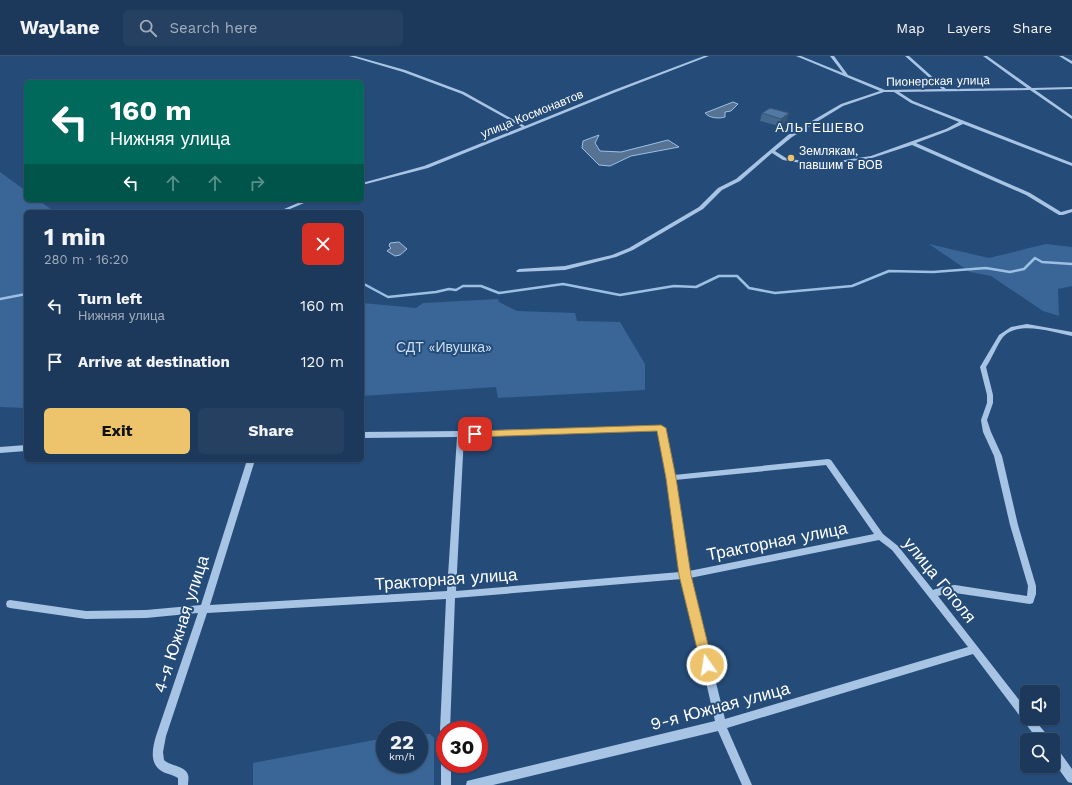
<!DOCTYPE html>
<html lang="en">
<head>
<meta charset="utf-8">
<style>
  body { margin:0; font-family:"Work Sans",sans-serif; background:#254061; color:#f1f3f6; height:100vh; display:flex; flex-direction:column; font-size:15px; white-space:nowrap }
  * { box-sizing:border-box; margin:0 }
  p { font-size:13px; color:#a0acbb }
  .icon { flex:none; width:22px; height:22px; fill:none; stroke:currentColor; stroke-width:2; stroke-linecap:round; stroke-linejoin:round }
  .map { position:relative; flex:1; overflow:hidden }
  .sheet { position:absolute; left:24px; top:154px; width:340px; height:252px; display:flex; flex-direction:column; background:#1c395b; border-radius:6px; box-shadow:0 1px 3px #0004,0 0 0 1px #3a5371 }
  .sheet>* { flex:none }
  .guide { position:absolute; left:24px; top:24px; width:340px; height:122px; border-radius:6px; box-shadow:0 1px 3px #0004,0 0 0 1px #3a5371; background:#00695c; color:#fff; overflow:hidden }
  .tools { position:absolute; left:1020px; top:629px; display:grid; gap:8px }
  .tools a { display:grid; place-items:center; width:40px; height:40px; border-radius:6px; background:#1c395b; box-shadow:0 1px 3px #0004,0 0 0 1px #3a5371; font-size:20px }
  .speed { position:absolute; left:376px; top:665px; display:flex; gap:8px; font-size:20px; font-weight:700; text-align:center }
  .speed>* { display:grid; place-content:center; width:52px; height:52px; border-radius:50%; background:#1c395b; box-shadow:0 1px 3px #0004,0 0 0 1px #3a5371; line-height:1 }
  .speed small { font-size:10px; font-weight:400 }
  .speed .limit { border:6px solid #d22; background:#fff; color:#111 }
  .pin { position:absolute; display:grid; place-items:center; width:34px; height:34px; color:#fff; margin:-17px; border-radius:8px; box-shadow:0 2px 6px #0006 }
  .me { position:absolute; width:44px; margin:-22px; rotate:347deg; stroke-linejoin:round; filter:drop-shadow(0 0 3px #0008) }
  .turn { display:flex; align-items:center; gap:14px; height:84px; padding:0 20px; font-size:18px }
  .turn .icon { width:52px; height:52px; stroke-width:2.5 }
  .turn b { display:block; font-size:28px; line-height:34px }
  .lanes { display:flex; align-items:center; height:38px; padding:0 20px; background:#0003; justify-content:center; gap:20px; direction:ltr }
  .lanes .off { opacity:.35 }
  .round { display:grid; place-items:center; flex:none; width:42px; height:42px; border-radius:6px; background:#254061 }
  .overview { display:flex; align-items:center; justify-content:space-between; height:68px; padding:0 20px }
  h1 { font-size:24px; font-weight:700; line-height:30px }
  .action { display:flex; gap:8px; margin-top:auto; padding:8px 20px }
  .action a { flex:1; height:46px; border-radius:6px; background:#edc46c; color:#111; font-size:16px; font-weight:700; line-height:46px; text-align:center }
  .action a+a { background:#254061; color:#f1f3f6 }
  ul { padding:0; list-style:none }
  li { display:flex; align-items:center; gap:12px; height:56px; padding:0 20px }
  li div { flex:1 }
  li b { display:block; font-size:15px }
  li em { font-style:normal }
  header { display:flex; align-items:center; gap:24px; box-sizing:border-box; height:56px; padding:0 20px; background:#1c395b; border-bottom:1px solid #3a5371 }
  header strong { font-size:19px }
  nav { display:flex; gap:22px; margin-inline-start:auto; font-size:14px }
  .search { width:280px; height:36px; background:#254061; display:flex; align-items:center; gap:10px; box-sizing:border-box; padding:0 14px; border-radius:6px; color:#a0acbb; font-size:15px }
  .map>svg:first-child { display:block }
  .green { fill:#396696 }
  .water { fill:#577394; stroke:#9cbfe4 }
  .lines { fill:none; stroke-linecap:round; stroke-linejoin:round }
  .stream { stroke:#9cbfe4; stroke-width:2.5 }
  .minor { fill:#a8c4e4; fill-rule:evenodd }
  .wall { fill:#46688e }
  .shaded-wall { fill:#395574 }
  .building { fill:#5179a5; stroke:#395574 }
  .route { fill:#edc46c; stroke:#9a7f46 }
  .poi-dot { fill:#edc46c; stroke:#254c79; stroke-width:1.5 }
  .labels { text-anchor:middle; stroke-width:4; stroke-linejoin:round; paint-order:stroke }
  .far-street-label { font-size:12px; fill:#fff; stroke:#254c79 }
  .far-poi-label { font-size:12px; fill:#fff; stroke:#254c79; text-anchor:start }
  .far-quarter-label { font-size:13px; letter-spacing:1px; fill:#fff; stroke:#254c79 }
  .park-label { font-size:14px; fill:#cadef3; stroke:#254c79 }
  .near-street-label { font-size:17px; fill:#fff; stroke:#254c79 }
</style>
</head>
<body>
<header>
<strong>Waylane</strong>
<div class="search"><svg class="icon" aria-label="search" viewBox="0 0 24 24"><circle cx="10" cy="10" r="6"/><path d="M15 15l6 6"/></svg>Search here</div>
<nav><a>Map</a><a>Layers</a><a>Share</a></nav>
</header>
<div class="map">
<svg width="1072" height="729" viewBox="0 0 1072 729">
  <rect width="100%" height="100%" fill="#254c79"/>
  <path class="green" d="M0,116L26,135V144H38L55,156H26V352L0,351Z
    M929,188L989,202L1046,188L1072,191V230L1058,233L1059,260L1043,255L991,220L970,216Z
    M498,243L499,246L517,255L575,257L577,265L620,266L645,308V334L498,342L496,331L362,340V247L416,252L423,247Z
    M419,678H430L434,682V729H253V707L385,682V708H419Z"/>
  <path class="water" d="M733,46L738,48L731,55L725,56V61C719,63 709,62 705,57Z
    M599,79L595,87L600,95L621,96L668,84L679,91L631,100L610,110L599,109L582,92L583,85Z
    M399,186L407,193L400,199L395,200L387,195L391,192L389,190L390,187Z"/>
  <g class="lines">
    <path class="stream" d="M362,227L388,241L436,236L449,233L456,234L463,230H481L499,237L563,228L620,239L674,230L696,231L719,220H737L749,232L775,237L852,230L889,215L933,216L986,212L1010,216L1024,213L1035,202L1042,206L1072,208
      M0,243L26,238"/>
    <path class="minor" d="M349,0H355L405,14L464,36L525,70L614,34L704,0H709L616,36L428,112L362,129V127L424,110L522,71L462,38L403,16Z
      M796,0H801L843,17L830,0H834L848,19L885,34L942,33L905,0H909L946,33L1027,32L983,0H987L1032,32L1072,31V33L1035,34L1072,60V63L1030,34L899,36L913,45L1072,107V110L963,68L948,75L916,87L1030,137L1061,156L1072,153V156L1063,159H1059L1026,139L912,89L872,102L819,110L783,104L772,97L740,125L722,134L703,153L633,194L616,201L565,214L517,216L516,215L519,213L565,210L612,199L629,192L699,151L718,132L736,123L788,79L841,48L880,35ZM884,36H894L911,47L959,66L946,73L871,100L819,108L786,102L775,95L792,81L843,50Z
      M1059,0H1063L1072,5V8Z
      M305,144H311L283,156H277Z
      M1027,268L1072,276V280C1052,276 1019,264 1003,281C998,287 991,304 986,311L993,339V347L987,364L991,376L1002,400L1018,469L1036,530V538L1033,547L1030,548L955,537L944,538L938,540L1027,654V662H1033L1048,680L1049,684H1038L973,598L727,672L752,729H742L718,675L493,729H466L467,725L471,724L715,665L682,523L455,542L450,674H445V679L441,677L440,674L446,543L207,557L166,680L163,696L164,704C170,710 186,710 188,719C189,722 188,726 188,729H178V722C172,718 165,718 160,714C149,706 153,690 156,680L198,557L146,562L86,563L10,552L7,551L6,548L7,545L10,544L86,555L146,554L201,549L247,404H255L210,549L447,535L457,381L362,382V376L461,375L661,370L665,372L674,419L828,403L831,404L883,478L898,490L933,534L944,530L955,529L1027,540L1028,530L1010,469L994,400L983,376L981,364L987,347V339L980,311L999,279L1011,271ZM658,375L667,422L680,516L456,535L464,380ZM826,409L874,478L689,515L675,424ZM879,484L892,494L968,591L725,663L690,522Z
      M26,389V395L0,397V391Z
      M1053,691L1057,692L1072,713V727L1068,726L1053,705Z
      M445,703V708H451V729H441V708L442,704Z"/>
  </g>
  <path class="wall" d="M762,57L787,65L779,70L760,65Z"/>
  <path class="shaded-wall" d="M789,57L787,65L779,70L781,63Z"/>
  <path class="building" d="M770,52L789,57L781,63L762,57Z"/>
  <path class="route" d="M661,369L666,372L676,422L691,519L713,609L711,613L707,615L702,613L701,609L679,519L666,422L657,375L475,381L471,378L475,375Z"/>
  <circle class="poi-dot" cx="791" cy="102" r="4"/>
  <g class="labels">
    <g class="far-street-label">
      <text transform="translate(938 25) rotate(-1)" y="4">Пионерская улица</text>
      <text transform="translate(532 58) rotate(-22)" y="4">улица Космонавтов</text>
    </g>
    <g class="far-poi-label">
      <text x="799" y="99">Землякам,<tspan x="799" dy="14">павшим в ВОВ</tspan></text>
    </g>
    <g class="far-quarter-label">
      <text x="820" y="76">АЛЬГЕШЕВО</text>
    </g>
    <g class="park-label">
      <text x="444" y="296">СДТ «Ивушка»</text>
    </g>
    <g class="near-street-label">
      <text transform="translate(777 485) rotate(-11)" y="6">Тракторная улица</text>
      <text transform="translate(446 523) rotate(-4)" y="6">Тракторная улица</text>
      <text transform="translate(940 524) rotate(51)" y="6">улица Гоголя</text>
      <text transform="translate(181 568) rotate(-72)" y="6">4-я Южная улица</text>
      <text transform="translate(720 650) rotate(-15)" y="6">9-я Южная улица</text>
    </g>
  </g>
</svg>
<div class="tools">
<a><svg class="icon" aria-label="sound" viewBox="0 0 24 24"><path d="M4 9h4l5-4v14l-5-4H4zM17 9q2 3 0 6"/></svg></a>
<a><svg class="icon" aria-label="search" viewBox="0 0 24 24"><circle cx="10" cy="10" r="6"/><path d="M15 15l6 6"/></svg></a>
</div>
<div class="speed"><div>22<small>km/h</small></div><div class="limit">30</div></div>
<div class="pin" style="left:475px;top:378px;background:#d93025"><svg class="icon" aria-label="arrive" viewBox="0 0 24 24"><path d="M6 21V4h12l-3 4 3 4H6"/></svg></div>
<svg class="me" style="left:707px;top:609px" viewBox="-20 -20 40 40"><circle r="17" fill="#edc46c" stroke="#fff" stroke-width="3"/><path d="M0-11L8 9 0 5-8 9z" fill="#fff"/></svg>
<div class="guide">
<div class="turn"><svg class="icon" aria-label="left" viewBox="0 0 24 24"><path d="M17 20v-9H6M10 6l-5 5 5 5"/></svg><div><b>160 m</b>Нижняя улица</div></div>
<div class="lanes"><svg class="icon" aria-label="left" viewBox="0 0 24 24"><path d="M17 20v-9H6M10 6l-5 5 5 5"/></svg><svg class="icon off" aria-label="ahead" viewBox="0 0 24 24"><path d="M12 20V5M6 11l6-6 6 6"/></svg><svg class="icon off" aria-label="ahead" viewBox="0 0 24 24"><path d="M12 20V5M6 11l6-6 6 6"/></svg><svg class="icon off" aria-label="right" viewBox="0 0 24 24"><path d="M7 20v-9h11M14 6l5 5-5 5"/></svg></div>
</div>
<section class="sheet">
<div class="overview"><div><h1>1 min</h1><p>280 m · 16:20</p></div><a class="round" style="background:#d93025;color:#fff"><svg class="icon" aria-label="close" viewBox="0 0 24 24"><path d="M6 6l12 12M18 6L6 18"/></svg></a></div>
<ul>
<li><svg class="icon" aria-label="left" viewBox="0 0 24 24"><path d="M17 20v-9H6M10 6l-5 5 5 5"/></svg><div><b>Turn left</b><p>Нижняя улица</p></div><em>160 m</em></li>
<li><svg class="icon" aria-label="arrive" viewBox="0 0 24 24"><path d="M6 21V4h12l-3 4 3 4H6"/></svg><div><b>Arrive at destination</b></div><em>120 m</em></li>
</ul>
<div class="action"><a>Exit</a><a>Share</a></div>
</section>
</div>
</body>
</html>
